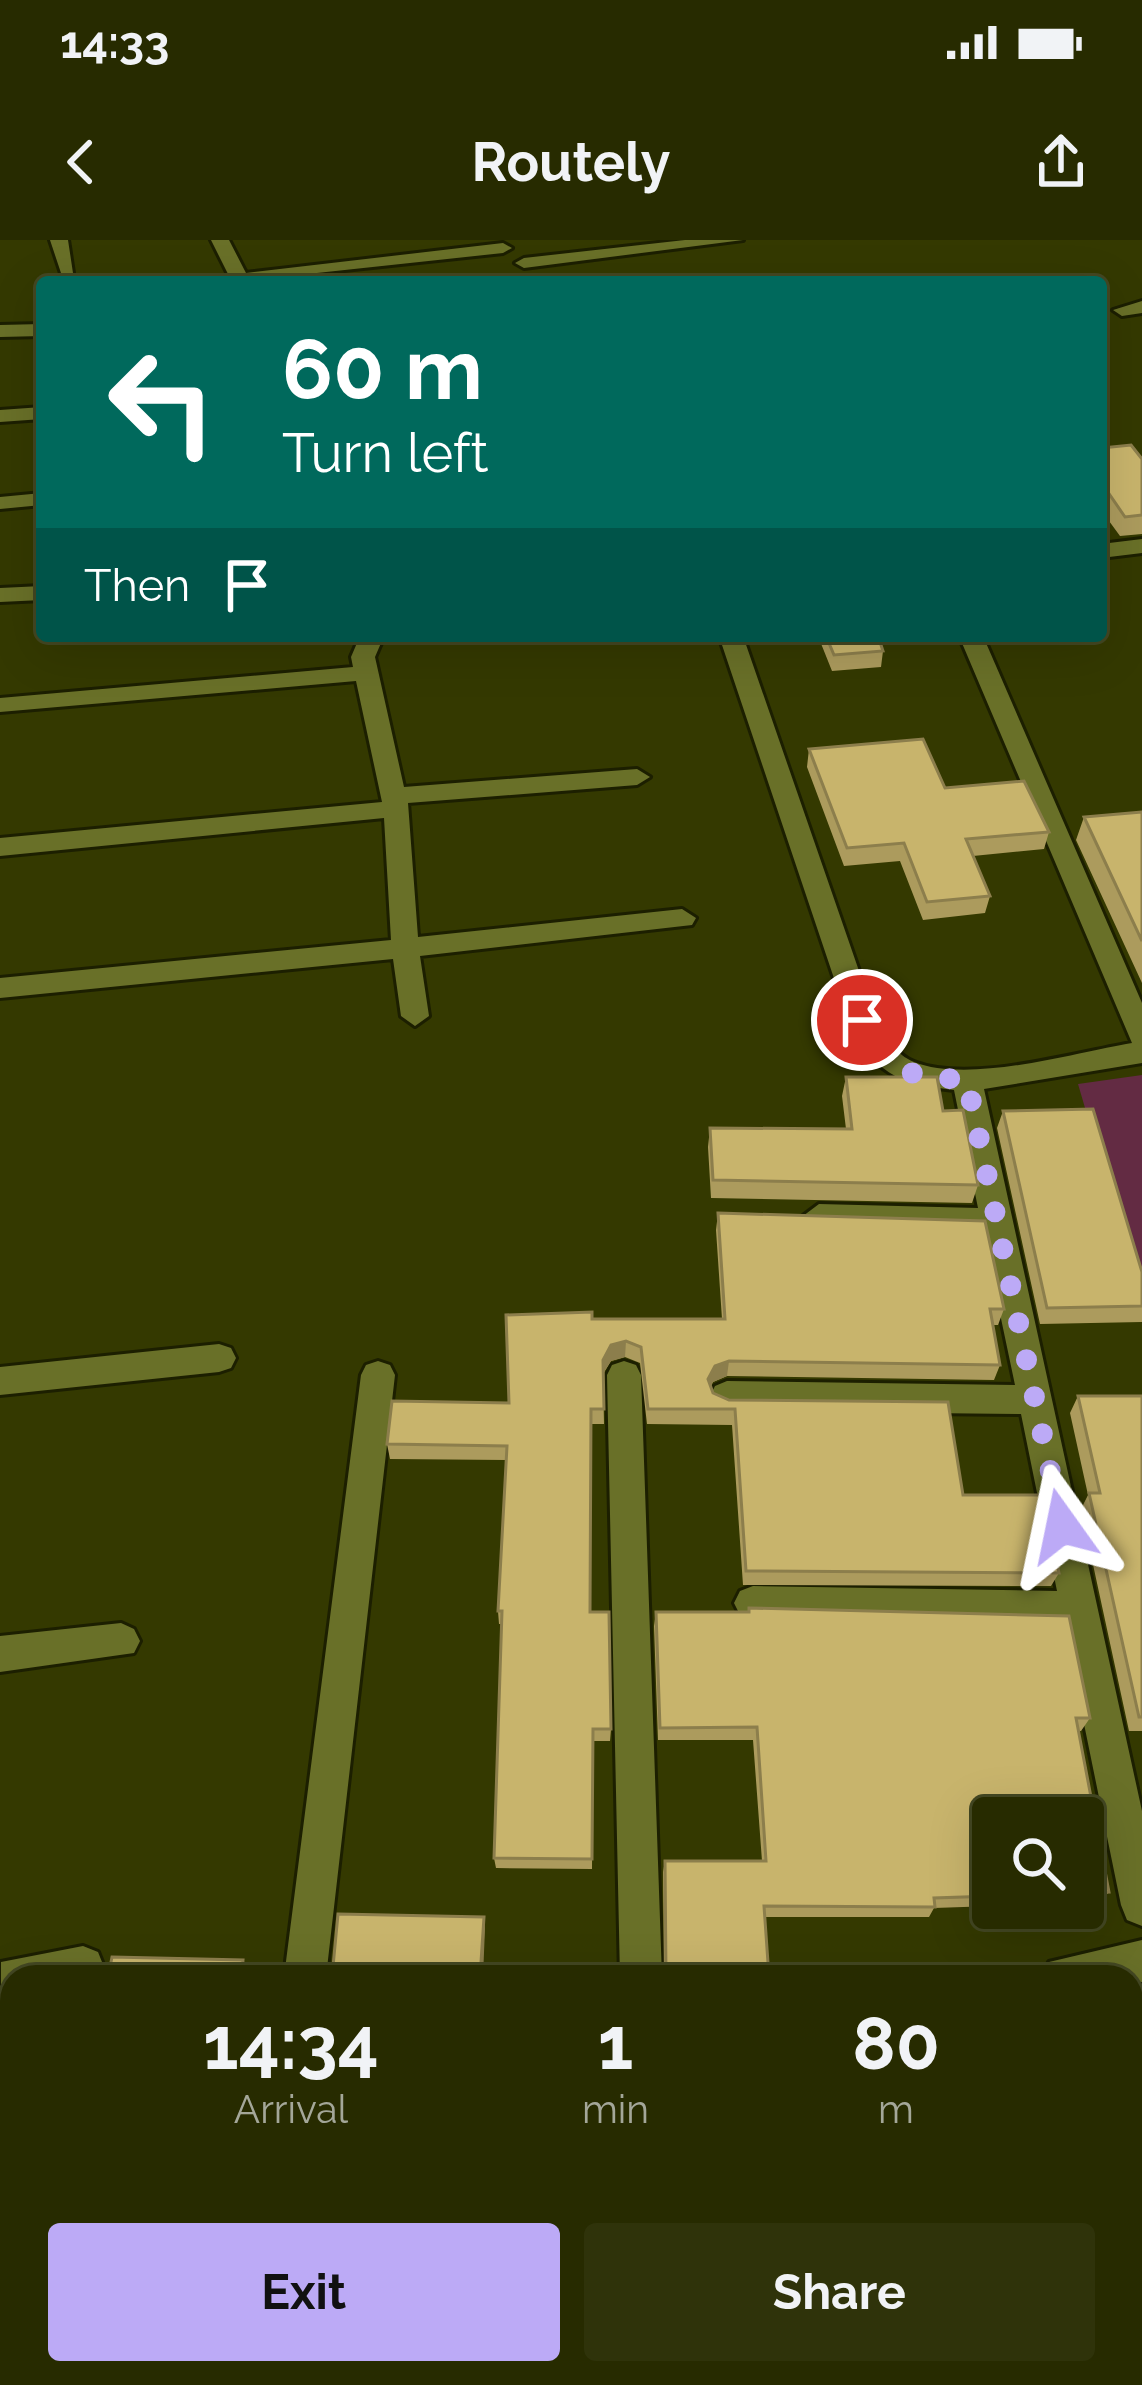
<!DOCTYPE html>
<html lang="en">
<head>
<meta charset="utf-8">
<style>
  body { margin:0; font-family:Raleway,sans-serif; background:#2f330a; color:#f1f3f6; height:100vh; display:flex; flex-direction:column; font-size:45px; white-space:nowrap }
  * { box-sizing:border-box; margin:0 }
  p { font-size:39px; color:#a4a799 }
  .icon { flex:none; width:66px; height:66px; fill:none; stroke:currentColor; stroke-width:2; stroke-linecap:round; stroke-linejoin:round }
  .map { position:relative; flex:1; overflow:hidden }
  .sheet { position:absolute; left:0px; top:1725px; width:1143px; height:420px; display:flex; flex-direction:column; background:#272b00; border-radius:36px 36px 0 0; box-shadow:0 12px 48px #0002,0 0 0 3px #434722 }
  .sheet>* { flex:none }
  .hud { position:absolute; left:36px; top:36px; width:1071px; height:366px; border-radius:12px; box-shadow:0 12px 48px #0002,0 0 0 3px #434722; background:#00695c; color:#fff; overflow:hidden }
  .fabs { position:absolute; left:972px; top:1557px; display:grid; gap:24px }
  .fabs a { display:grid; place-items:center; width:132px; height:132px; border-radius:12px; background:#272b00; box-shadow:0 12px 48px #0002,0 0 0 3px #434722; font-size:60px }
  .pin { position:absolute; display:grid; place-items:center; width:102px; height:102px; color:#fff; margin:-51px; border:6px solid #fff; border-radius:50%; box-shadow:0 3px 12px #0007 }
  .me { position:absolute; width:132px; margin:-66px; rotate:348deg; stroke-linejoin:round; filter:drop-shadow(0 0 9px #0008) }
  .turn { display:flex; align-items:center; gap:42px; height:252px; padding:0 48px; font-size:54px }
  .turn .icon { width:156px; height:156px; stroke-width:2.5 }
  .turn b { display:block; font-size:84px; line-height:102px }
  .then { display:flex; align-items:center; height:114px; padding:0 48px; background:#0003; gap:24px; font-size:45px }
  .eta { display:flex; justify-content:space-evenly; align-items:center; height:204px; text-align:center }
  .eta b { font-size:72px; font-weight:700; line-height:84px }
  .cta { display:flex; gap:24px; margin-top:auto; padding:24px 48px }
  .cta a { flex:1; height:138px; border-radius:12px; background:#bcaaf6; color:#111; font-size:48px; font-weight:700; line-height:138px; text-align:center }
  .cta a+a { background:#2f330a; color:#f1f3f6 }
  .status { display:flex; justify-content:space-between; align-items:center; height:84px; padding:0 60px; background:#272b00; direction:ltr }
  .status svg { height:33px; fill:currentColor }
  header { display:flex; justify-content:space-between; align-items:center; height:156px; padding:0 48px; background:#272b00; font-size:54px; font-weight:700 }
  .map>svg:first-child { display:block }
  .green { fill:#632b43 }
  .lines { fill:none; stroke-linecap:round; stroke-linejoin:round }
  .minor-casing { stroke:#1c1f00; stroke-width:6 }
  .minor { fill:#697028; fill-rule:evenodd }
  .wall { fill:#ac9b5d }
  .shaded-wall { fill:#8c7e4c }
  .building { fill:#c8b46c; stroke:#8c7e4c; stroke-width:3 }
  .route { stroke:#bcaaf6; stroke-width:21; stroke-dasharray:0 37.8 }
</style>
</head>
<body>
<div class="status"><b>14:33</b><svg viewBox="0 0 49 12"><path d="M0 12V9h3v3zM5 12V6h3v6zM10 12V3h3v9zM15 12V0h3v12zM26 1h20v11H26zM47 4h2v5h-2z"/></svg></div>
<header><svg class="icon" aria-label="back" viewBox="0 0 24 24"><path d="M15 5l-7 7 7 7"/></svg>Routely<svg class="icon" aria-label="share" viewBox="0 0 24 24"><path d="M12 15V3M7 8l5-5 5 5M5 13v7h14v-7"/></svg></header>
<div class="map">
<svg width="1142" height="2145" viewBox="0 0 1142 2145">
  <rect width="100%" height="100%" fill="#343900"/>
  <path class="green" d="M1142,835V1062L1078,844Z
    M198,2133H497L498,2145H198Z"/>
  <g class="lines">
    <g class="minor-casing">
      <path id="minor" d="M50,0H68L73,33H61Z
        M211,0H229L246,33L503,3L512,8L503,13L232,42Z
        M685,0H743L524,28L515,23L524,18Z
        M1142,61V73L1122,76L1113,70Z
        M42,84V96L0,97V85Z
        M42,167V179L0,182V170Z
        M42,253V265L0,269V257Z
        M1142,299V313L1101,318V304Z
        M42,346V360L0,362V348Z
        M360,396H384L375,417L404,547L637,529L650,537L637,545L408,563L418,697L682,669L696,678L692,685L420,716L429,776L415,786L401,776L393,719L0,758V738L391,700L384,578L0,616V598L382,562L356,441L0,472V458L353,427L351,417Z
        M719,396H743L876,780C885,796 896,815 914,822C970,844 1073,813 1132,803L959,396H983L1142,763V823L984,849L1142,1571V1686L1127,1680L1121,1665L1064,1386L753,1380L740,1375L734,1363L740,1351L753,1346L1057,1351L1021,1174L727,1171L715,1166L710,1156L715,1146L727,1141L1015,1145L983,993L819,988L803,976L819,964L978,968L954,850C893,842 877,834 848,780Z
        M219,1104L231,1108L236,1118L231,1128L219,1132L0,1155V1127Z
        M378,1121L390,1125L395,1135L326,1737H284L361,1135L366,1125Z
        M624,1121L636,1125L641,1135L662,1737H620L607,1135L612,1125Z
        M121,1383L134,1389L140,1401L134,1413L0,1432V1396Z
        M1142,1700V1742L1131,1744V1737H1043L1049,1722Z
        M83,1706L98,1712L104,1727L100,1737H12V1757L1,1752V1722Z
        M5,1934L12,1937V2098L0,2103V1936Z
        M665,2133H713L715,2145H667Z
        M999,2133H1047L1050,2145H1002Z"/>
    </g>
    <use href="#minor" class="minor"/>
  </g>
  <path class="wall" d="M1101,208L1142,219V294L1120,296L1101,270Z
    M818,396H878L883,411L881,427L832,431Z
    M809,509L945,548L1049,592L1044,609L973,616L990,656L985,673L923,680L900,621L844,626L807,527Z
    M1142,572V743L1076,600L1084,577Z
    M846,837L943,871L978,945L972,963L711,958L708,907L710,888L846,889L842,856Z
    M1003,871L1142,1066V1082L1040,1084L997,888Z
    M718,973L1004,1069L998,1085H993L1000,1125L994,1140L727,1136L713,1142L711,1146L713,1153L963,1255L1059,1333L1051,1346L743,1345L732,1185L647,1184L640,1123L625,1117L611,1121L603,1134L604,1184H591L590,1372L611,1489L610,1501H593L592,1629L496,1628L494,1618L501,1384H499L498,1371L506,1220L390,1219L387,1204L509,1163L592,1079H722L716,990Z
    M1078,1156H1142V1491H1129L1081,1269L1088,1255L1070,1173Z
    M749,1368L1090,1478L1081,1491H1078L1109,1652L1098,1663H1083V1578H993V1666L934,1668L929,1677H764L769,1737H664L663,1632L665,1621H762L753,1500H658L654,1386L656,1372H748Z"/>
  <path class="shaded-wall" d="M626,1101L625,1117L611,1121L602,1135L603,1120L611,1105Z
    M729,1121L727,1136L713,1142L706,1154L708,1139L715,1126Z
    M484,1677L485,1688L483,1737H480Z
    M243,1720L250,1729L249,1737H241Z"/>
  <path class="building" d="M1131,205L1142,219V275L1125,277L1101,242V208Z
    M826,396H878L883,411L834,415Z
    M923,499L945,548L1024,541L1049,592L966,599L990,656L927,662L904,603L847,608L809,509Z
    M1142,572V701L1084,577Z
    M846,837H937L943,871L963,870L978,945L713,940L710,888L852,889Z
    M1093,869L1142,1032V1066L1047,1068L1003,871Z
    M718,973L985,981L1004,1069H990L1000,1125L729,1121L715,1126L708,1139L713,1153L729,1160L948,1162L963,1255H1043L1059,1333L746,1331L735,1169H648L641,1107L626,1101L611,1105L603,1120L604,1169H591L590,1372H609L611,1489H593L592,1619L494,1618L502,1371H498L507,1206L387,1204L392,1161L509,1163L506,1075L592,1072V1079H725Z
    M1078,1156H1142V1477H1139L1089,1253H1100Z
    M749,1368L1069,1376L1090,1478H1076L1109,1652L1083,1653V1578H993V1656L934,1658L935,1667L764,1666L769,1737H666L665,1621H766L757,1487L660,1488L656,1372H749Z
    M338,1674L484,1677L480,1737H332Z
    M112,1717L243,1720L241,1737H108Z"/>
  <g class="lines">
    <path class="route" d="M862,780C893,840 905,832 967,841L1062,1286"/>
  </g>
</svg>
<div class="fabs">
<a><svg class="icon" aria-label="search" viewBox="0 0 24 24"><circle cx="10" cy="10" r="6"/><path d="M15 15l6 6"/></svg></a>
</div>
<div class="pin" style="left:862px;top:780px;background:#d93025"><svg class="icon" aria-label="arrive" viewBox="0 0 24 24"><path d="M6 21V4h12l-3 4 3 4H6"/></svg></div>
<svg class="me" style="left:1062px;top:1286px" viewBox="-20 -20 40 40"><path d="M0-17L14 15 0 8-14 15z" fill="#bcaaf6" stroke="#fff" stroke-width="4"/></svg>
<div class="hud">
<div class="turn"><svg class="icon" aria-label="left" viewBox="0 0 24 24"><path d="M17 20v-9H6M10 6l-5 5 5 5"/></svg><div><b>60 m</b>Turn left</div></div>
<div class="then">Then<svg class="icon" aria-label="arrive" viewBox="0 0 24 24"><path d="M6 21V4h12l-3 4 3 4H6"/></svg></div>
</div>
<section class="sheet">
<div class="eta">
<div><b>14:34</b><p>Arrival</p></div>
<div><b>1</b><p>min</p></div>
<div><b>80</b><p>m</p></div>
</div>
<div class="cta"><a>Exit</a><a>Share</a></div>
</section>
</div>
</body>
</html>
